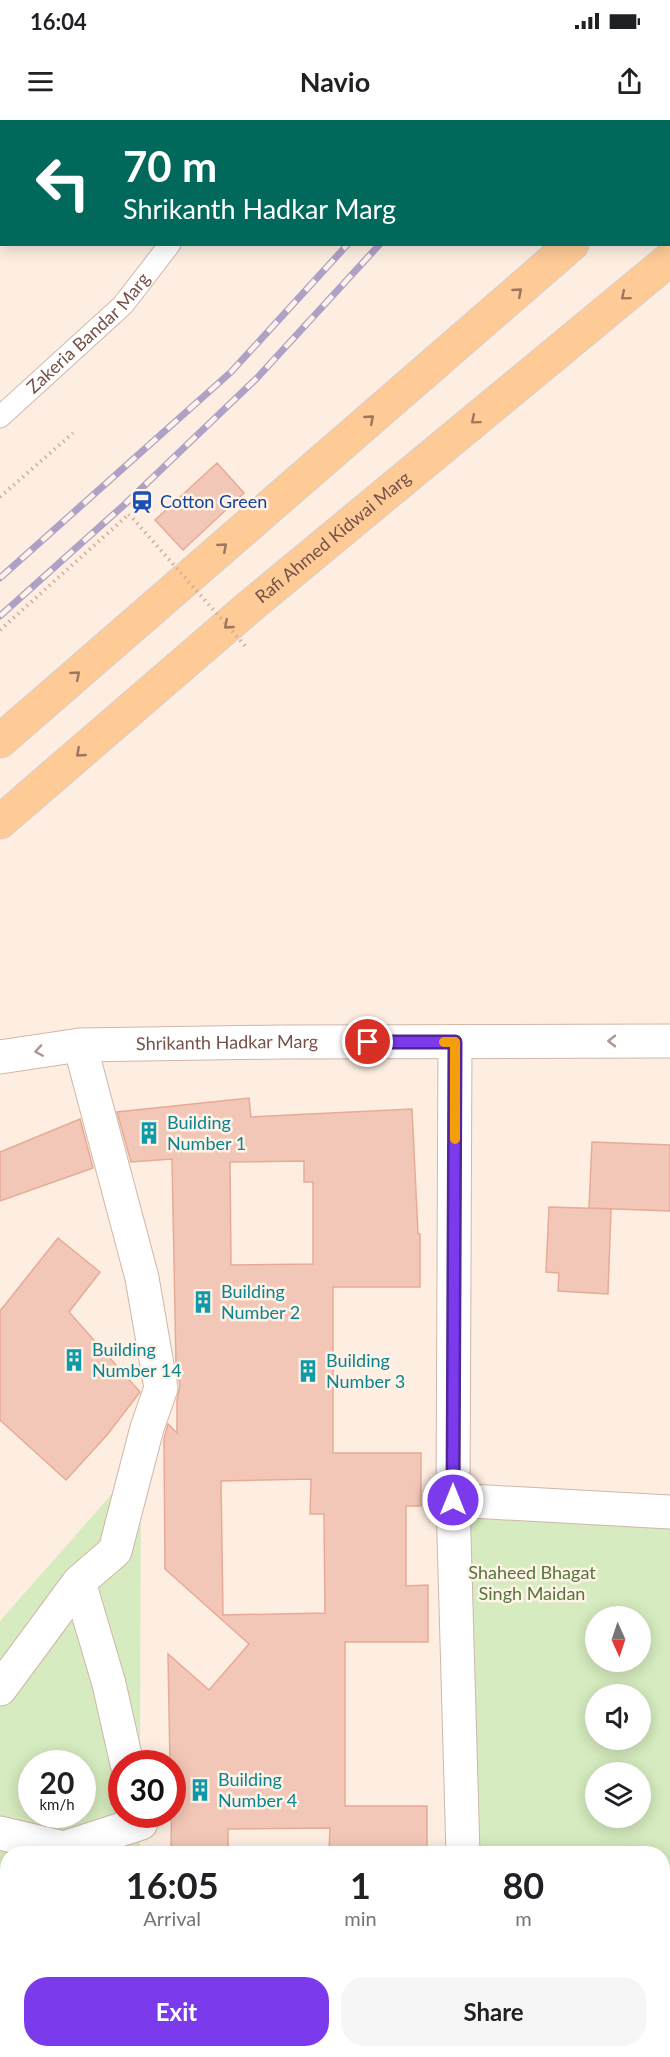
<!DOCTYPE html>
<html lang="en">
<head>
<meta charset="utf-8">
<style>
  body { margin:0; font-family:Lato,sans-serif; background:#f6f6f6; color:#202124; height:100vh; display:flex; flex-direction:column; font-size:22px; white-space:nowrap }
  * { box-sizing:border-box; margin:0 }
  p { font-size:20px; color:#757577 }
  .icon { flex:none; width:33px; height:33px; fill:none; stroke:currentColor; stroke-width:2; stroke-linecap:round; stroke-linejoin:round }
  .map { position:relative; flex:1; overflow:hidden }
  .details { position:absolute; left:0px; top:1726px; width:670px; height:212px; display:flex; flex-direction:column; background:#fff; border-radius:24px 24px 0 0; box-shadow:0 3px 15px #0003 }
  .details>* { flex:none }
  .hud { position:absolute; left:0px; top:0px; width:670px; height:126px; box-shadow:0 3px 15px #0003; background:#00695c; color:#fff; overflow:hidden }
  .needle { width:39px; rotate:177deg }
  .buttons { position:absolute; left:585px; top:1486px; display:grid; gap:12px }
  .buttons a { display:grid; place-items:center; width:66px; height:66px; border-radius:50%; background:#fff; box-shadow:0 3px 15px #0003; font-size:30px }
  .speed { position:absolute; left:18px; top:1630px; display:flex; gap:12px; font-size:30px; font-weight:700; text-align:center }
  .speed>* { display:grid; place-content:center; width:78px; height:78px; border-radius:50%; background:#fff; box-shadow:0 3px 15px #0003; line-height:1 }
  .speed small { font-size:15px; font-weight:400 }
  .speed .limit { border:9px solid #d22; background:#fff; color:#111 }
  .pin { position:absolute; display:grid; place-items:center; width:51px; height:51px; color:#fff; margin:-26px; border:3px solid #fff; border-radius:50%; box-shadow:0 2px 6px #0007 }
  .me { position:absolute; width:66px; margin:-33px; rotate:0deg; stroke-linejoin:round; filter:drop-shadow(0 0 4px #0008) }
  .turn { display:flex; align-items:center; gap:21px; height:126px; padding:0 24px; font-size:27px }
  .turn .icon { width:78px; height:78px; stroke-width:2.5 }
  .turn b { display:block; font-size:42px; line-height:51px }
  .eta { display:flex; justify-content:space-evenly; align-items:center; height:102px; text-align:center }
  .eta b { font-size:36px; font-weight:700; line-height:42px }
  .cta { display:flex; gap:12px; margin-top:auto; padding:12px 24px }
  .cta a { flex:1; height:69px; border-radius:24px; background:#7c3aed; color:#fff; font-size:24px; font-weight:700; line-height:69px; text-align:center }
  .cta a+a { background:#f6f6f6; color:#202124 }
  .status { display:flex; justify-content:space-between; align-items:center; height:42px; padding:0 30px; background:#fff; direction:ltr }
  .status svg { height:16px; fill:currentColor }
  header { display:flex; justify-content:space-between; align-items:center; height:78px; padding:0 24px; background:#fff; font-size:27px; font-weight:700 }
  .map>svg:first-child { display:block }
  .green { fill:#d6ebbf; fill-rule:evenodd }
  .building { fill:#f3c7b7; stroke:#e6ab97; stroke-width:1.5; fill-rule:evenodd }
  .lines { fill:none; stroke-linecap:round; stroke-linejoin:round }
  .service-casing { stroke:#d0b6aa; stroke-width:23 }
  .minor-casing { stroke:#d0b6aa; stroke-width:35 }
  .secondary-casing { stroke:#d3b5a7; stroke-width:35 }
  .primary-casing { stroke:#d8cecb; stroke-width:35 }
  .path { stroke:#d8aa9b; stroke-width:4; stroke-dasharray:1.5 4.5; stroke-linecap:butt }
  .service { stroke:#fff; stroke-width:21 }
  .minor { stroke:#fff; stroke-width:33 }
  .secondary { stroke:#fff; stroke-width:33 }
  .primary { stroke:#feca96; stroke-width:33 }
  .rail-casing { stroke:#afa0c6; stroke-width:7 }
  .rail { stroke:#fff3e7; stroke-width:4.5; stroke-dasharray:14; stroke-linecap:butt }
  .path-bridge { stroke:#d8aa9b; stroke-width:4; stroke-dasharray:1.5 4.5; stroke-linecap:butt }
  .oneway { stroke:#9e755f }
  .oneway2 { stroke:#ac9791 }
  .route-casing { stroke:#51269a; stroke-width:15 }
  .route { stroke:#7c3aed; stroke-width:10 }
  .slow { stroke:#f59e0b; stroke-width:10 }
  .labels { text-anchor:middle; stroke-width:5; stroke-linejoin:round; paint-order:stroke }
  .street-label { font-size:18px; fill:#755147; stroke:#fff3e7 }
  .transit-label { font-size:18px; fill:#164399; stroke:#fff3e7; text-anchor:start }
  .culture-label { font-size:18px; fill:#0d838f; stroke:#fff3e7; text-anchor:start }
  .park-label { font-size:18px; fill:#54753c; stroke:#fff3e7 }
</style>
</head>
<body>
<div class="status"><b>16:04</b><svg viewBox="0 0 49 12"><path d="M0 12V9h3v3zM5 12V6h3v6zM10 12V3h3v9zM15 12V0h3v12zM26 1h20v11H26zM47 4h2v5h-2z"/></svg></div>
<header><svg class="icon" aria-label="menu" viewBox="0 0 24 24"><path d="M4 6h16M4 12h16M4 18h16"/></svg>Navio<svg class="icon" aria-label="share" viewBox="0 0 24 24"><path d="M12 15V3M7 8l5-5 5 5M5 13v7h14v-7"/></svg></header>
<div class="map">
<svg width="670" height="1937" viewBox="0 0 670 1937">
  <rect width="100%" height="100%" fill="#fdeee1"/>
  <path class="green" d="M141,1341L140,1644H122V1695H140V1734H8L7,1827L0,1823V1501ZM32,1644H82V1695H32Z
    M460,1387L670,1399V1937H463V1930H663V1734H462ZM596,1497H640V1542H596ZM596,1575H640V1620H596ZM596,1653H640V1698H596Z"/>
  <path class="building" d="M217,343L244,373L183,430L155,400Z
    M249,978L251,997L412,989L418,1114H420V1167H333V1333H421V1386H406V1466L428,1465V1522H345V1686H427V1734H339V1731H329L330,1708L228,1709V1734H171L172,1644H170L168,1534L209,1570L249,1524L165,1449L164,1319L168,1304L177,1313V1280L180,1265L176,1245L172,1039L131,1042L117,992ZM304,1041V1062H313V1144L231,1145L230,1042ZM311,1359L310,1394H324L325,1493L223,1495L221,1361Z
    M80,999L93,1048L0,1081V1032Z
    M592,1022L670,1025V1091L589,1088Z
    M549,1087L611,1089L608,1174L558,1171L559,1153L546,1152Z
    M58,1118L100,1152L69,1192L140,1272L107,1315L66,1360L0,1300V1191Z"/>
  <g class="lines">
    <g class="service-casing">
      <g id="service">
        <path d="M265,2L267,0"/>
        <path id="s1" d="M0,297L123,185L170,124"/>
      </g>
    </g>
    <g class="minor-casing">
      <path id="minor" d="M455,922L453,1380L463,1734
        M453,1380L670,1392
        M79,1462L109,1564L127,1644
        M0,1569L79,1462L115,1431L147,1308L161,1268L142,1158L80,925
        M0,1713L64,1728L141,1703L139,1695
        M468,1930V1937"/>
    </g>
    <g class="secondary-casing">
      <g id="secondary">
        <path id="s2" d="M0,937L80,925L280,922L670,921"/>
      </g>
    </g>
    <g class="primary-casing">
      <g id="primary">
        <path d="M669,41L670,40"/>
        <path d="M0,621L572,124"/>
        <path id="s3" d="M0,702L248,488L670,139"/>
      </g>
    </g>
    <path class="path" d="M669,85L670,84
      M0,377L73,313
      M0,510L129,394"/>
    <use href="#service" class="service"/>
    <use href="#minor" class="minor"/>
    <use href="#secondary" class="secondary"/>
    <use href="#primary" class="primary"/>
    <g class="rail-casing">
      <path id="rail" d="M450,2L451,0
        M476,2L477,0
        M0,458L231,252L348,124
        M0,496L124,385L257,258L380,124"/>
    </g>
    <use href="#rail" class="rail"/>
    <path class="path-bridge" d="M129,394L247,528"/>
  </g>
  <defs><path id="oneway-chevron" d="M-2-3.5L2.5 0L-2 3.5" fill="none" stroke-width="1.6" stroke-linecap="round" stroke-linejoin="round" transform="scale(1.5)"/></defs>
  <g class="oneway">
    <use href="#oneway-chevron" transform="translate(518 172) rotate(-41)"/>
    <use href="#oneway-chevron" transform="translate(625 176) rotate(140)"/>
    <use href="#oneway-chevron" transform="translate(370 299) rotate(-41)"/>
    <use href="#oneway-chevron" transform="translate(475 300) rotate(140)"/>
    <use href="#oneway-chevron" transform="translate(223 427) rotate(-41)"/>
    <use href="#oneway-chevron" transform="translate(228 505) rotate(139)"/>
    <use href="#oneway-chevron" transform="translate(76 555) rotate(-41)"/>
    <use href="#oneway-chevron" transform="translate(80 633) rotate(139)"/>
  </g>
  <g class="oneway2">
    <use href="#oneway-chevron" transform="translate(612 921) rotate(180)"/>
    <use href="#oneway-chevron" transform="translate(39 931) rotate(171)"/>
  </g>
  <g class="lines">
    <g class="route-casing">
      <path id="route" d="M368,922H455L453,1380"/>
    </g>
    <use href="#route" class="route"/>
    <path class="slow" d="M444,922H455V1019"/>
  </g>
  <defs>
    <g id="station-bare" transform="scale(1.8)"><path d="M-3-6H3Q5-6 5-4V2Q5 4 3 4L4.5 6H3L1.5 4h-3L-3 6H-4.5L-3 4Q-5 4-5 2V-4Q-5-6-3-6ZM-3.5-4v3h7v-3ZM-3.5 1v1.5H-2V1ZM2 1v1.5H3.5V1Z" fill="#1a4fb4" stroke="#fff3e7" stroke-width="2.5" paint-order="stroke"/></g>
    <g id="building-bare" transform="scale(1.8)"><path d="M-4-6H4V6H1V3H-1V6H-4ZM-2.5-4.3h1.7v1.8h-1.7ZM.8-4.3h1.7v1.8H.8ZM-2.5-1h1.7V.8h-1.7ZM.8-1h1.7V.8H.8Z" fill="#0f9aa8" stroke="#fff3e7" stroke-width="2.5" paint-order="stroke"/></g>
  </defs>
  <g fill-rule="evenodd">
    <use href="#station-bare" x="142" y="382"/>
    <use href="#building-bare" x="149" y="1013"/>
    <use href="#building-bare" x="203" y="1182"/>
    <use href="#building-bare" x="74" y="1240"/>
    <use href="#building-bare" x="308" y="1251"/>
    <use href="#building-bare" x="200" y="1670"/>
  </g>
  <g class="labels">
    <g class="street-label">
      <text dy="6" stroke="none"><textPath href="#s1" startOffset="122">Zakeria Bandar Marg</textPath></text>
      <text dy="6" stroke="none"><textPath href="#s3" startOffset="438">Rafi Ahmed Kidwai Marg</textPath></text>
      <text dy="6" stroke="none"><textPath href="#s2" startOffset="228">Shrikanth Hadkar Marg</textPath></text>
    </g>
    <g class="transit-label">
      <text x="160" y="388">Cotton Green</text>
    </g>
    <g class="culture-label">
      <text x="167" y="1009">Building<tspan x="167" dy="21">Number 1</tspan></text>
      <text x="221" y="1178">Building<tspan x="221" dy="21">Number 2</tspan></text>
      <text x="92" y="1236">Building<tspan x="92" dy="21">Number 14</tspan></text>
      <text x="326" y="1247">Building<tspan x="326" dy="21">Number 3</tspan></text>
      <text x="218" y="1666">Building<tspan x="218" dy="21">Number 4</tspan></text>
    </g>
    <g class="park-label">
      <text x="532" y="1459">Shaheed Bhagat<tspan x="532" dy="21">Singh Maidan</tspan></text>
    </g>
  </g>
</svg>
<div class="buttons">
<a><svg class="needle" viewBox="-14 -14 28 28"><path d="M0-13l5 13h-10z" fill="#e53935"/><path d="M0 13l5-13h-10z" fill="#757577"/></svg></a>
<a><svg class="icon" aria-label="sound" viewBox="0 0 24 24"><path d="M4 9h4l5-4v14l-5-4H4zM17 9q2 3 0 6"/></svg></a>
<a><svg class="icon" aria-label="layers" viewBox="0 0 24 24"><path d="M12 4l9 5-9 5-9-5zM3 14l9 5 9-5"/></svg></a>
</div>
<div class="speed"><div>20<small>km/h</small></div><div class="limit">30</div></div>
<div class="pin" style="left:368px;top:922px;background:#d93025"><svg class="icon" aria-label="arrive" viewBox="0 0 24 24"><path d="M6 21V4h12l-3 4 3 4H6"/></svg></div>
<svg class="me" style="left:453px;top:1380px" viewBox="-20 -20 40 40"><circle r="17" fill="#7c3aed" stroke="#fff" stroke-width="3"/><path d="M0-11L8 9 0 5-8 9z" fill="#fff"/></svg>
<div class="hud">
<div class="turn"><svg class="icon" aria-label="left" viewBox="0 0 24 24"><path d="M17 20v-9H6M10 6l-5 5 5 5"/></svg><div><b>70 m</b>Shrikanth Hadkar Marg</div></div>
</div>
<section class="details">
<div class="eta">
<div><b>16:05</b><p>Arrival</p></div>
<div><b>1</b><p>min</p></div>
<div><b>80</b><p>m</p></div>
</div>
<div class="cta"><a>Exit</a><a>Share</a></div>
</section>
</div>
</body>
</html>
